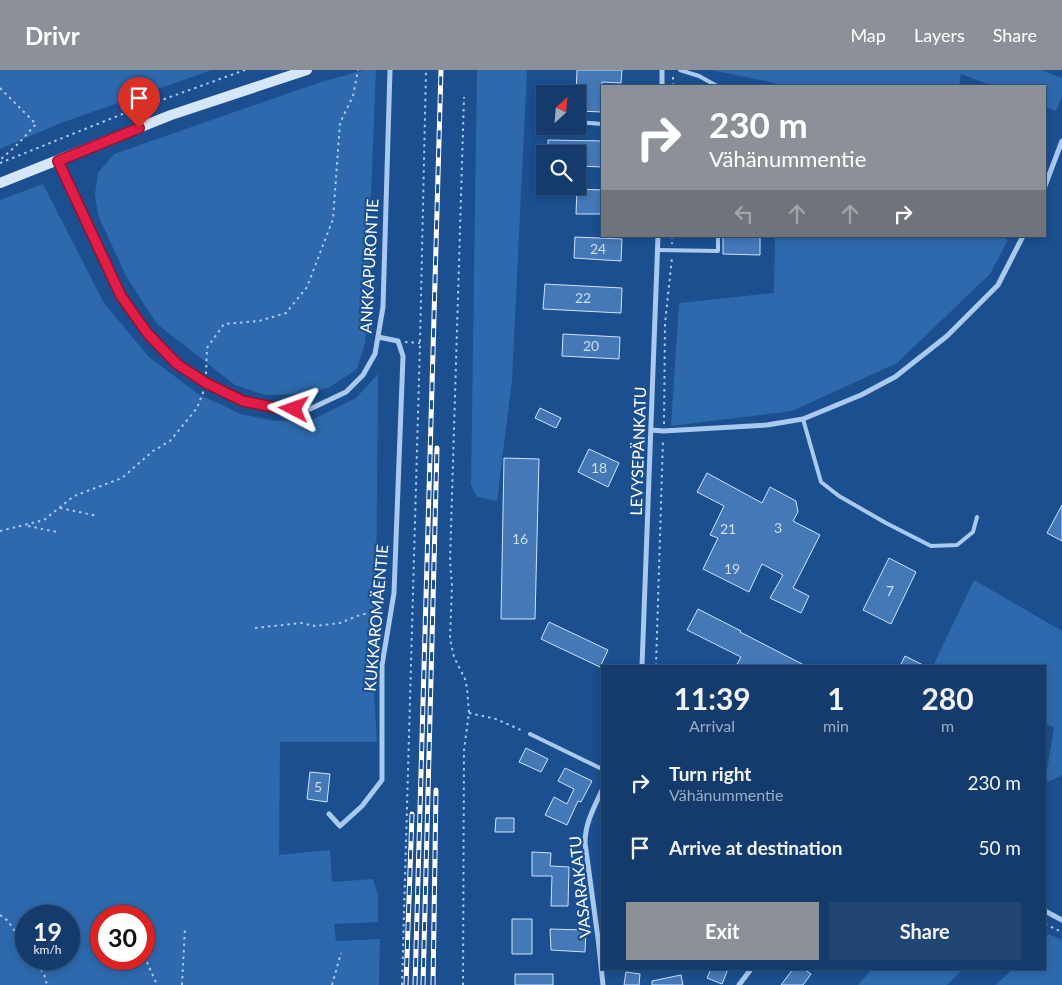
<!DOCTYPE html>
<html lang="en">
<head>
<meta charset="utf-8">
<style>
  body { margin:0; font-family:Lato,sans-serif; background:#214673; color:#f1f3f6; height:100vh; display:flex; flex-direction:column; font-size:19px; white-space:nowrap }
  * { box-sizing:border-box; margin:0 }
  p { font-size:16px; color:#9dadc1 }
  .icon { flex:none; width:28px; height:28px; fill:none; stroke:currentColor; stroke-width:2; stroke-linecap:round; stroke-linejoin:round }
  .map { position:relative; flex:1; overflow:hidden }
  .drawer { position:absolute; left:601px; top:595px; width:445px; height:305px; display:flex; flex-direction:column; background:#143b6b; border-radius:0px; box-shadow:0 2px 8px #0003,0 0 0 1px #33557e }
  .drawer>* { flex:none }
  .banner { position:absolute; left:601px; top:15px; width:445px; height:152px; border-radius:0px; box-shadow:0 2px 8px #0003,0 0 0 1px #33557e; background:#8c9099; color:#fff; overflow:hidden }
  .needle { width:32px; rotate:26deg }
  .buttons { position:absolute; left:536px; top:15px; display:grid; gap:10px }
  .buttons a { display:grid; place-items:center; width:50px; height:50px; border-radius:0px; background:#143b6b; box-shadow:0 2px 8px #0003,0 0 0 1px #33557e; font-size:25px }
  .speed { position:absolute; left:15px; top:835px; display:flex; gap:10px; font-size:25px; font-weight:700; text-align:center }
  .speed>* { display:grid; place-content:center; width:65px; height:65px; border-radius:50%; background:#143b6b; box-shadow:0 2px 8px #0003,0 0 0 1px #33557e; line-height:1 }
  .speed small { font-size:12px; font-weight:400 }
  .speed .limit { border:8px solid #d22; background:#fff; color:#111 }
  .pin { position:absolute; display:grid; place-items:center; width:42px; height:42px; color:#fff; margin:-51px -21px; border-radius:50% 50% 50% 0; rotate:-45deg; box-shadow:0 0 5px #0007 }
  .pin .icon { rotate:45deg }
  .me { position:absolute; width:55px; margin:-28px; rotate:274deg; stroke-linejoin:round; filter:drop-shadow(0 0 4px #0008) }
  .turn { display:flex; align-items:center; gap:18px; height:105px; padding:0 25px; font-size:22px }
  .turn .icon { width:65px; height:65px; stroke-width:2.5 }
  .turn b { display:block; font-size:35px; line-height:42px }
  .lanes { display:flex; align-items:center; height:48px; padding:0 25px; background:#0003; justify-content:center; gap:25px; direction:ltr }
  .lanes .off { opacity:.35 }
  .eta { display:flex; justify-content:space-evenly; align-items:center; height:85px; text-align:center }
  .eta b { font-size:30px; font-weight:700; line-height:35px }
  .primary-button { display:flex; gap:10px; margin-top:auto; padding:10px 25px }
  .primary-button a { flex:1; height:58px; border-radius:0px; background:#8c9099; color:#fff; font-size:20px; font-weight:700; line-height:58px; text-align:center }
  .primary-button a+a { background:#214673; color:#f1f3f6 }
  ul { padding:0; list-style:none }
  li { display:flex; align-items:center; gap:15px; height:65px; padding:0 25px }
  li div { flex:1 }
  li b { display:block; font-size:19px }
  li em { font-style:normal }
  header { display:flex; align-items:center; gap:30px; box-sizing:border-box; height:70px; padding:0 25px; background:#8c9099; color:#fff }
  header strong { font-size:24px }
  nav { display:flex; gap:28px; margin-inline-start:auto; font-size:18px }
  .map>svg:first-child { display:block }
  .green { fill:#2e69ad; fill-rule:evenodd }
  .building { fill:#4478b7; stroke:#cfe3fa }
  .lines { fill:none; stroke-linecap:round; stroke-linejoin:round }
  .path { stroke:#a9c9ee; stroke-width:2; stroke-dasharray:2.5 4; stroke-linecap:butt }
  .service { stroke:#a9c9ee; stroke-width:4 }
  .minor { stroke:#a9c9ee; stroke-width:5 }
  .secondary { stroke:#d6e6fa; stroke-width:10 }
  .rail-casing { stroke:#fff; stroke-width:5 }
  .rail { stroke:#1b4f8f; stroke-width:3; stroke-dasharray:9; stroke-linecap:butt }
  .route-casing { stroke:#92132f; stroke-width:12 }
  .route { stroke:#e11d48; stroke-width:9 }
  .labels { text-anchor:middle; stroke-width:4.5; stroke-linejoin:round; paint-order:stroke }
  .number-label { font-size:14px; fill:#d0dded }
  .street-label { font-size:16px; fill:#fff; stroke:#1b4f8f }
</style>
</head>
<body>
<header>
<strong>Drivr</strong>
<nav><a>Map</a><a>Layers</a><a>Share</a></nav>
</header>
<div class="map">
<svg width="1062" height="915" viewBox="0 0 1062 915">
  <rect width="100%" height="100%" fill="#1b4f8f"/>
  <path class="green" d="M0,0H212L61,53L0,79Z
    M364,0H376L369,175L370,229L365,273L357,299L330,317L305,324L265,325L235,315L157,254L126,206L98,145L95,124L98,103L114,84L318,13Z
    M477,0H527L512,310L497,431L477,427L471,415Z
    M711,0H1041L1062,8V27L1056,41L1045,37V16H993L961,4L959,16H776L775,13Z
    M43,114L104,233L149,287L198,324L241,344L275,351L312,350L356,328L378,304L376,547L372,591L377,672H280L279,785L330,780L332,812L373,809L378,825V852L334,854L336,871L380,869L379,915H0V130ZM26,846H69V889H26ZM101,846H144V889H101Z
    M775,166H1001L1008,170L990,204L897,293L792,341L671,356L679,233L774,223Z
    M974,510L1062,561V705L1045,713L1054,657L1045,654V596H933Z
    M1049,864L1062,870V915H995L1013,899H1045V868Z
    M872,899H963L947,915H858Z"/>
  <path class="building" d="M577,0H622L621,13L602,12V42L578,41V24H576Z
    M548,70L602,71V97L578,96V84H548Z
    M577,119L602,120V144H576Z
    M723,166H760V185L723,184Z
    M575,167L622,169L621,191L574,188Z
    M545,214L622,218L621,243L543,239Z
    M563,264L620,267L619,289L562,286Z
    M540,338L561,348L556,358L535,348Z
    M589,379L619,393L608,417L578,402Z
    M504,388L539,389L535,549H501Z
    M707,403L762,433L770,417L796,431L798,442L793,451L820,465L793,518L809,526L801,543L770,528L783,505L762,494L749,522L703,499L718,468L710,465L724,436L697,422Z
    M1062,435V471L1047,463Z
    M889,488L916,502L891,554L863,540Z
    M698,539L741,561L740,562L806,596H736L741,587L687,560Z
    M549,552L608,580L600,597L541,569Z
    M905,586L925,596H900Z
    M526,678L548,689L541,702L519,692Z
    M565,698L592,711L581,732L578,731L567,755L545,745L554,727L567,734L574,719L558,711Z
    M310,702L330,704L327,732L307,729Z
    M496,748H514V762H495Z
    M532,782L551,783L550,796L569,797L568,836H551L552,806H532Z
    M512,849H532V884H512Z
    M550,859L586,860L585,882L551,880Z
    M711,899H728L722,914L707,908Z
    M793,899H804L811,904L803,915H781Z
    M626,902L640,904L639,915H624Z
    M515,904H553V915H515Z
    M681,905L683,915H652V911Z"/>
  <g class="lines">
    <path class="path" d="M673,16V4
      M0,18L36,54L19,73L0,90
      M0,93L120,45L245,0
      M672,166V174
      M405,272L420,273
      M206,304L207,278L224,254L259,251L286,243L307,217L333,149L340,53L353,26L358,0
      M664,354L665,254L672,187
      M60,438L98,446
      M28,456L57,462
      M0,461L44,450L74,426L122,408L153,381L170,371L197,338L204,320
      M255,558L301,553L315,556L340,553L357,546L383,539
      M656,596L663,369
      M469,643L496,649L523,661
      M0,845L8,851L26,878
      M1045,854L1062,862
      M33,889L44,904L47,915
      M147,892L157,915
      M182,915L185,858
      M332,915L341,883
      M402,915L420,273L426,0
      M463,915L464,680L469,643L467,618L465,609L454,587L450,569L452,515L450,492L464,27"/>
    <path class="service" d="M680,0L699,6L717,16
      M578,52L602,54
      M658,180L718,181V166
      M803,349L821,412L839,426L886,453L931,476L957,475L973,462L977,447
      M530,664L602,699"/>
    <path class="minor" d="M662,0V16
      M58,91L121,226L148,264L177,294L206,313L243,331L277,338L310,339L346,322L363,305L375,284L383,237L390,0
      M1045,116L1062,71
      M652,360L663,361L767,355L803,349L861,325L895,307L947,266L998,215L1023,166
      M642,596L658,166
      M602,720C594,738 585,753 585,773L598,868L603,915
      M329,744L340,756L362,736L382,710V595L394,523L403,286L398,271L378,267
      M1045,841L1062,850
      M739,915L751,899"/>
    <path class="secondary" d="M0,113L171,45L307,0"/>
    <g class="rail-casing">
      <path id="rail" d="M406,915L412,744
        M415,915L441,0
        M423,915L437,378
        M433,915L436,720"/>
    </g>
    <use href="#rail" class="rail"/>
  </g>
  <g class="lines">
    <g class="route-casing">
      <path id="route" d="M139,58L58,91L121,226L148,264L177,294L206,313L243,331L277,338L294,339"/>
    </g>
    <use href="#route" class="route"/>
  </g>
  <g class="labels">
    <g class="number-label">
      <text x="598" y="184">24</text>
      <text x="583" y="233">22</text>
      <text x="591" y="281">20</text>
      <text x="599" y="403">18</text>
      <text x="778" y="463">3</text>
      <text x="728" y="464">21</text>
      <text x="520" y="474">16</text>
      <text x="732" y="504">19</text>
      <text x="890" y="526">7</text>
      <text x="318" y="722">5</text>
    </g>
    <g class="street-label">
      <text transform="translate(369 196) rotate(-87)" y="6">ANKKAPURONTIE</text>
      <text transform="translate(638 381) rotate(-88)" y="6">LEVYSEPÄNKATU</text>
      <text transform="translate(376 548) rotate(-85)" y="6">KUKKAROMÄENTIE</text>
      <text transform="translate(580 817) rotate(-96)" y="6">VASARAKATU</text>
    </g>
  </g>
</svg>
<div class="buttons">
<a><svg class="needle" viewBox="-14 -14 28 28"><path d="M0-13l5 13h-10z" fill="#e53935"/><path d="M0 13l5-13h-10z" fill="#9dadc1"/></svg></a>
<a><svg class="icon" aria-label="search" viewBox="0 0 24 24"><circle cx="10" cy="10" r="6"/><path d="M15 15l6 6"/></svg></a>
</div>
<div class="speed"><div>19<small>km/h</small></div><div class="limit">30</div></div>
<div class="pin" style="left:139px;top:58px;background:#d93025"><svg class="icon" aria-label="arrive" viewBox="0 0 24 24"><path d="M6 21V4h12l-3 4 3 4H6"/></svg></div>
<svg class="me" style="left:294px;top:339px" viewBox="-20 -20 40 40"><path d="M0-17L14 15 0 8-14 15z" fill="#e11d48" stroke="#fff" stroke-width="4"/></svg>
<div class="banner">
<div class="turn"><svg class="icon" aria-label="right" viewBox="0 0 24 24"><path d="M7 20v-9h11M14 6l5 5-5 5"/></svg><div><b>230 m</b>Vähänummentie</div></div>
<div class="lanes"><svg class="icon off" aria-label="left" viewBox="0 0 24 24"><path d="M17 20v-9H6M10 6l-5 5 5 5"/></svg><svg class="icon off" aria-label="ahead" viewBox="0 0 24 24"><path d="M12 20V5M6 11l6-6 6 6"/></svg><svg class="icon off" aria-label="ahead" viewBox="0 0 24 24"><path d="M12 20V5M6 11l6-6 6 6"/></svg><svg class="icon" aria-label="right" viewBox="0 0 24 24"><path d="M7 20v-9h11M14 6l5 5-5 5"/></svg></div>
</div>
<section class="drawer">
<div class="eta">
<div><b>11:39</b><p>Arrival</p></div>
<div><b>1</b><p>min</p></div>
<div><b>280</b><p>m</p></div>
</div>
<ul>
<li><svg class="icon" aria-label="right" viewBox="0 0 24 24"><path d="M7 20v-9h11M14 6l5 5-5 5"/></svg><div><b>Turn right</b><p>Vähänummentie</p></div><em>230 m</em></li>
<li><svg class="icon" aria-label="arrive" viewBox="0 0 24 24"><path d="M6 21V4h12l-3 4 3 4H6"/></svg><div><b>Arrive at destination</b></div><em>50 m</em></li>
</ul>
<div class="primary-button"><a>Exit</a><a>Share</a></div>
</section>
</div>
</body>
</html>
